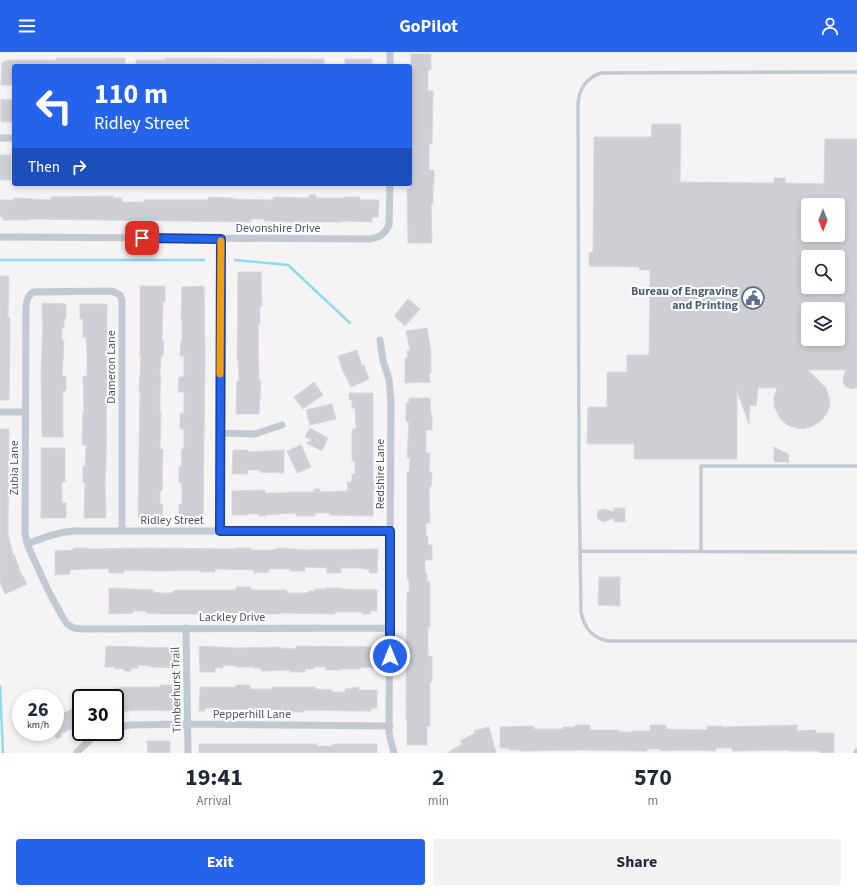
<!DOCTYPE html>
<html lang="en">
<head>
<meta charset="utf-8">
<style>
  body { margin:0; font-family:"Source Sans 3",sans-serif; background:#f2f2f3; color:#1f2937; height:100vh; display:flex; flex-direction:column; font-size:15px; white-space:nowrap }
  * { box-sizing:border-box; margin:0 }
  p { font-size:13px; color:#747a83 }
  .icon { flex:none; width:22px; height:22px; fill:none; stroke:currentColor; stroke-width:2; stroke-linecap:round; stroke-linejoin:round }
  .map { position:relative; height:701px; overflow:hidden }
  .sheet { display:flex; flex-direction:column; background:#fff; flex:1 }
  .sheet>* { flex:none }
  .banner { position:absolute; left:12px; top:12px; width:400px; height:122px; border-radius:4px; box-shadow:0 2px 6px #0003; background:#2563eb; color:#fff; overflow:hidden }
  .needle { width:26px; rotate:180deg }
  .controls { position:absolute; left:801px; top:146px; display:grid; gap:8px }
  .controls a { display:grid; place-items:center; width:44px; height:44px; border-radius:4px; background:#fff; box-shadow:0 2px 6px #0003; font-size:20px }
  .speed { position:absolute; left:12px; top:637px; display:flex; gap:8px; font-size:20px; font-weight:700; text-align:center }
  .speed>* { display:grid; place-content:center; width:52px; height:52px; border-radius:50%; background:#fff; box-shadow:0 2px 6px #0003; line-height:1 }
  .speed small { font-size:10px; font-weight:400 }
  .speed .limit { border:2px solid #111; border-radius:6px; background:#fff; color:#111 }
  .pin { position:absolute; display:grid; place-items:center; width:34px; height:34px; color:#fff; margin:-17px; border-radius:8px; box-shadow:0 2px 6px #0006 }
  .me { position:absolute; width:44px; margin:-22px; rotate:0deg; stroke-linejoin:round; filter:drop-shadow(0 0 3px #0008) }
  .turn { display:flex; align-items:center; gap:14px; height:84px; padding:0 16px; font-size:18px }
  .turn .icon { width:52px; height:52px; stroke-width:2.5 }
  .turn b { display:block; font-size:28px; line-height:34px }
  .then { display:flex; align-items:center; height:38px; padding:0 16px; background:#0003; gap:8px; font-size:15px }
  .eta { display:flex; justify-content:space-evenly; align-items:center; height:68px; text-align:center }
  .eta b { font-size:24px; font-weight:700; line-height:28px }
  .cta { display:flex; gap:8px; margin-top:auto; padding:8px 16px }
  .cta a { flex:1; height:46px; border-radius:4px; background:#2563eb; color:#fff; font-size:16px; font-weight:700; line-height:46px; text-align:center }
  .cta a+a { background:#f2f2f3; color:#1f2937 }
  header { display:flex; justify-content:space-between; align-items:center; height:52px; padding:0 16px; background:#2563eb; color:#fff; font-size:18px; font-weight:700 }
  .map>svg:first-child { display:block }
  .lines { fill:none; stroke-linecap:round; stroke-linejoin:round }
  .stream { stroke:#90daee; stroke-width:2.5 }
  .building { fill:#cdcfd5; stroke:#d7d9de; fill-rule:evenodd }
  .lane { stroke:#c1cad2; stroke-width:3.5 }
  .street { stroke:#c1cad2; stroke-width:7 }
  .route-casing { stroke:#184099; stroke-width:10 }
  .route { stroke:#2563eb; stroke-width:7 }
  .slow { stroke:#f59e0b; stroke-width:7 }
  .labels { text-anchor:middle; stroke-width:4; stroke-linejoin:round; paint-order:stroke }
  .street-label { font-size:12px; fill:#4a5661; stroke:#fff }
  .service-label { font-size:12px; font-weight:bold; fill:#4e5e75; stroke:#fff; text-anchor:end }
</style>
</head>
<body>
<header><svg class="icon" aria-label="menu" viewBox="0 0 24 24"><path d="M4 6h16M4 12h16M4 18h16"/></svg>GoPilot<svg class="icon" aria-label="person" viewBox="0 0 24 24"><circle cx="12" cy="8" r="4"/><path d="M4 21q1-7 8-7t8 7"/></svg></header>
<div class="map">
<svg width="857" height="701" viewBox="0 0 857 701">
  <rect width="100%" height="100%" fill="#f5f3f3"/>
  <g class="lines">
    <path class="stream" d="M0,208H204
      M235,208L288,213L350,271
      M0,634L3,701"/>
  </g>
  <path class="building" d="M411,2H431V18H428V39H433L432,92H429V118H434V133H433V152H431L432,191H408L407,137H410Z
    M56,6H125V14H14V28H12V33H1L2,11H4V9H8V8H56Z
    M165,6L324,7V14H136V8H165Z
    M345,7H372V14H345Z
    M1,47L14,48V70H1Z
    M652,72H681L680,130L774,131V126H785V131L824,132L825,87H857V336L852,337L846,335L844,332L843,326L846,318H808L826,336L829,345L830,353L827,361L822,368L813,374L803,377L797,376L787,373L780,366L774,354V345L777,336H758L756,354L750,353L749,372L737,339V407H634V392H587L588,355H607V320H627V303H649L650,218H639L640,215L589,214V201L593,200L594,85H651ZM808,153H838V183H808ZM808,205H838V235H808ZM808,257H838V287H808Z
    M0,103H11V128H0Z
    M309,143H316V146H345V145H360V148H379L378,165H372V170L342,169V170H291L264,169V167H251V170L29,167V168H3V165H0V148H14V146L51,148V145L113,144V146H122V150H144V148H208V145L233,146V147L273,148V146L275,145L309,146Z
    M238,220H261L262,254H260V272H258L259,329H261L259,362H236L237,329H239L238,308H237Z
    M0,224H9L8,266H10L9,348H0Z
    M140,234H165V250H163L162,289H164L163,304H161L160,325H161L160,340V361H161L160,397H163L162,439H160V452H163L162,467L138,466L140,340H139L141,304H140Z
    M204,234L205,307L203,467H179V452H182V431H179V415H181L182,397H184V377H180V362L184,361V340H178L179,325H184V304H180L181,289H182V268H181L182,235Z
    M408,247L420,257L405,274L394,264Z
    M42,251L66,252V267H64V276H62V288H64L62,324H66V339H63V385H42L41,321L43,267H42Z
    M80,252H107L106,412L105,430L106,466H84L85,430H83V414H85L86,393H82L83,360H84L83,324H87V303L86,285H83V267H80Z
    M427,276L431,300V321H429L430,330L405,331V306L408,305L407,299H410L406,279Z
    M357,298L362,314L364,313L369,327L351,335L343,319L338,304Z
    M314,330L323,343L303,357L294,345Z
    M349,341H373V430H374V439H373V464L330,463V461H315V464H296V461L266,463V464H259V462H247V463H232V439L265,438V441H287V440H314V437H320V440L348,439L347,430H352V422H355V409H352V377H356L355,356H352V348H349Z
    M409,346H430L431,363H432V378H426V401H430L429,420H432L431,435H429L430,471H426V484H428V493H432V508H425V521H427V530H430V575H428V604H432V630H430V674H427V693H407V668H406L407,540H409V527H407V420H409L410,406H407L409,370H406V351H409Z
    M332,352L336,367L310,373L306,358Z
    M310,376L328,386L322,399L306,391L312,388L305,385Z
    M0,377H9L8,482L13,503L14,502L20,519L27,532L5,542L0,530Z
    M301,393L311,415L297,421L287,399Z
    M774,395L788,402L789,410H774Z
    M41,396H65V430H62V451H66V466H41Z
    M233,398H248V400L284,398V421L260,420V418H248L247,422H232Z
    M614,456H625V470H614V466L604,470L598,467L597,462L599,458L604,457L614,460Z
    M73,496H88V497L146,496L236,497V496H251V498H272L280,496L308,498L378,497L377,521H369V517H362V516H341V521H327V516L305,515V519H290V517H269V520L254,521V518L215,517V520H200V518L160,519L124,518V521H109V517H88L70,518V522L55,523V499L73,498Z
    M599,525H620V554L598,553Z
    M236,535H251V538H287V541H308V539H315V537H326V536H341V537L377,538V559H370V562H362V560H335V562L281,561V562H163L146,561V559H133V561L109,562V536L153,538V540L160,541H173V539L181,538H236Z
    M106,594L175,596V616L151,615V614L138,613V616H131V619H124V617H115V615H105Z
    M199,594L235,596L280,595V596L296,597V594L377,595V616L360,615V617H341V618H326V615H314V617H305V620H290V618L261,619V616H254V615H236V614L223,613V616H215V620H200Z
    M160,633H174L175,659L142,658L115,660V646H89V644L122,635H160Z
    M236,633H250V637H272V635H315L316,637L332,638V640H345V637L359,635V638H377V656H371V659H359L304,658V660H297L279,659V658L244,657L218,658V656H205V659H199L200,635H236Z
    M81,652V676L73,680L71,677L61,682L62,684L57,687L53,680H55V654L60,663Z
    M575,673H590V678H619V680H632V679H650V673H666V677L707,678V674H722V675L797,673V679L816,678V681H834V701H819V699H789V698L732,699V696H716V699L688,698L660,699V697H647V699L582,698L519,699V698H509V696H500V675L534,674V677H563V675H575Z
    M489,675L496,700L492,701H447L462,692L460,689L475,681L474,679Z
    M147,689H170V701H148Z
    M199,692H317V694H333V692H377V701H199Z"/>
  <g class="lines">
    <path class="lane" d="M857,20L601,21C586,26 578,38 578,54L579,429L581,560C584,576 592,586 608,589H857
      M580,499L857,500
      M701,499V414H857"/>
    <path class="street" d="M390,0V14
      M0,86H14
      M0,185L370,187C380,185 385,182 389,173L390,132
      M380,288L383,309L389,327L391,349L389,681L394,701
      M0,360H25
      M220,381L255,382L282,373
      M122,479V248L120,243L112,239L33,240C28,244 27,247 26,254L25,481L27,492L48,538L62,564L67,572L74,576L81,577L390,576
      M220,479L221,187
      M27,492C43,486 57,480 74,479H390
      M186,576L188,701
      M115,676L130,673L187,672L390,674
      M77,700L92,686L105,680
      M857,701V700"/>
  </g>
  <g class="lines">
    <g class="route-casing">
      <path id="route" d="M142,186L221,187L220,479H390V604"/>
    </g>
    <use href="#route" class="route"/>
    <path class="slow" d="M220,322L221,189"/>
  </g>
  <defs>
    <g id="civic-ring" transform="scale(1.15)"><circle r="9.5" fill="#fff" stroke="#5c6f8a" stroke-width="1.5"/><path d="M-.6-6.5H3V-4.5H.6V-3L4-1V1h2V6H-6V1h2V-1L-.6-3ZM-1.2 2.5V6h2.4V2.5Z" fill="#5c6f8a"/></g>
  </defs>
  <g fill-rule="evenodd">
    <use href="#civic-ring" x="753" y="246"/>
  </g>
  <g class="labels">
    <g class="street-label">
      <text x="278" y="180">Devonshire Drive</text>
      <text transform="translate(111 315) rotate(-90)" y="4">Dameron Lane</text>
      <text transform="translate(14 416) rotate(-90)" y="4">Zubia Lane</text>
      <text transform="translate(380 422) rotate(-90)" y="4">Redshire Lane</text>
      <text x="172" y="472">Ridley Street</text>
      <text x="232" y="569">Lackley Drive</text>
      <text transform="translate(176 638) rotate(-91)" y="4">Timberhurst Trail</text>
      <text x="252" y="666">Pepperhill Lane</text>
    </g>
    <g class="service-label">
      <text x="738" y="243">Bureau of Engraving<tspan x="738" dy="14">and Printing</tspan></text>
    </g>
  </g>
</svg>
<div class="controls">
<a><svg class="needle" viewBox="-14 -14 28 28"><path d="M0-13l5 13h-10z" fill="#e53935"/><path d="M0 13l5-13h-10z" fill="#747a83"/></svg></a>
<a><svg class="icon" aria-label="search" viewBox="0 0 24 24"><circle cx="10" cy="10" r="6"/><path d="M15 15l6 6"/></svg></a>
<a><svg class="icon" aria-label="layers" viewBox="0 0 24 24"><path d="M12 4l9 5-9 5-9-5zM3 14l9 5 9-5"/></svg></a>
</div>
<div class="speed"><div>26<small>km/h</small></div><div class="limit">30</div></div>
<div class="pin" style="left:142px;top:186px;background:#d93025"><svg class="icon" aria-label="arrive" viewBox="0 0 24 24"><path d="M6 21V4h12l-3 4 3 4H6"/></svg></div>
<svg class="me" style="left:390px;top:604px" viewBox="-20 -20 40 40"><circle r="17" fill="#2563eb" stroke="#fff" stroke-width="3"/><path d="M0-11L8 9 0 5-8 9z" fill="#fff"/></svg>
<div class="banner">
<div class="turn"><svg class="icon" aria-label="left" viewBox="0 0 24 24"><path d="M17 20v-9H6M10 6l-5 5 5 5"/></svg><div><b>110 m</b>Ridley Street</div></div>
<div class="then">Then<svg class="icon" aria-label="right" viewBox="0 0 24 24"><path d="M7 20v-9h11M14 6l5 5-5 5"/></svg></div>
</div>
</div>
<section class="sheet">
<div class="eta">
<div><b>19:41</b><p>Arrival</p></div>
<div><b>2</b><p>min</p></div>
<div><b>570</b><p>m</p></div>
</div>
<div class="cta"><a>Exit</a><a>Share</a></div>
</section>
</body>
</html>
